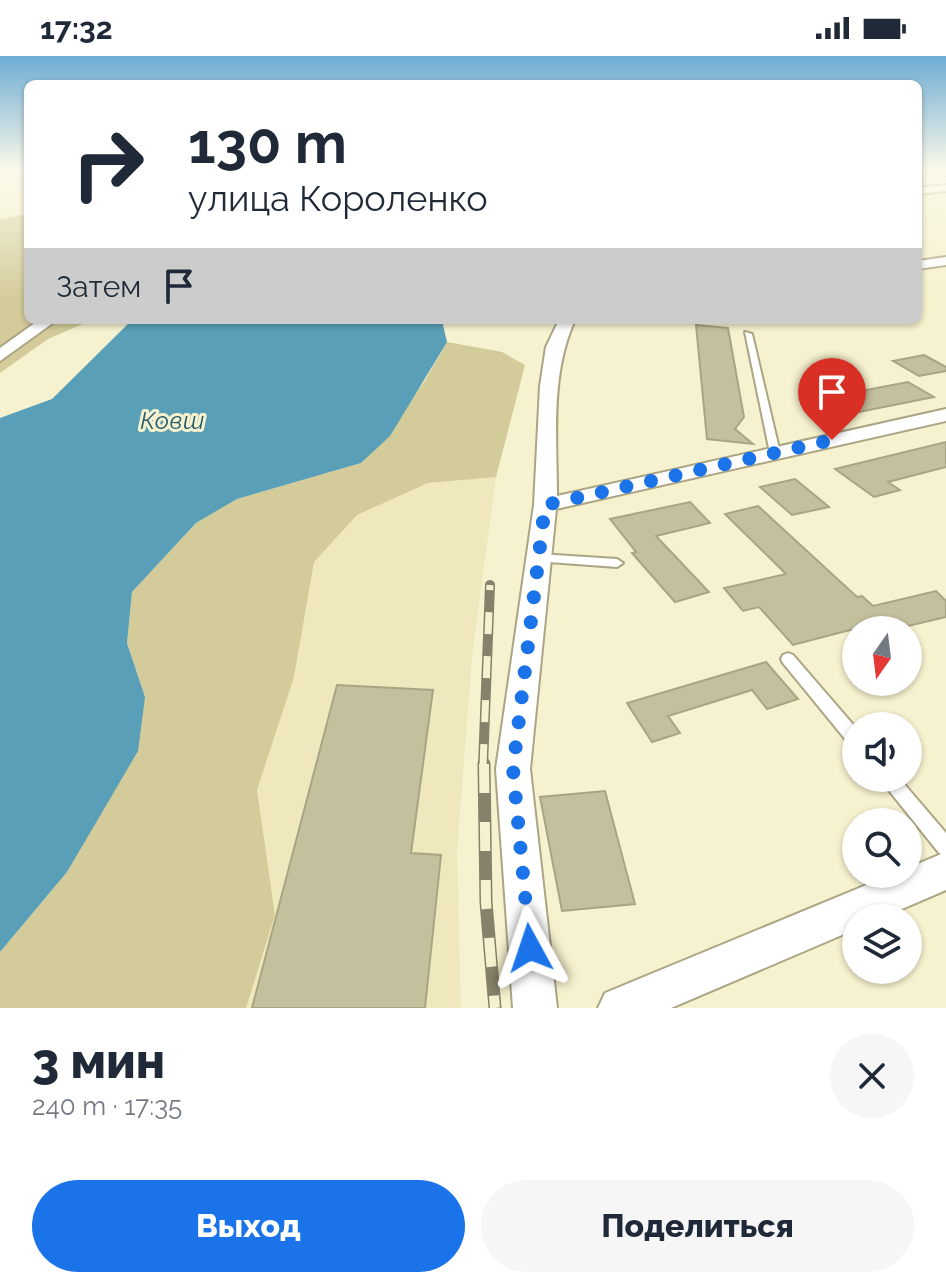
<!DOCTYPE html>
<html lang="ru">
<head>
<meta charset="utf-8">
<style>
  body { margin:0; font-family:Raleway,sans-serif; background:#f6f6f7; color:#1f2937; height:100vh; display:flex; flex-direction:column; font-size:30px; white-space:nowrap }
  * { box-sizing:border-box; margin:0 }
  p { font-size:26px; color:#747a83 }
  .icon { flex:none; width:44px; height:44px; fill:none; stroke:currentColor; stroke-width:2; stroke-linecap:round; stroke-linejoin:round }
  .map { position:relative; height:952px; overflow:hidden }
  .sheet { display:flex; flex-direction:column; background:#fff; flex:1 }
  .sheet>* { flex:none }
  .top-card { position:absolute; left:24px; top:24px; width:898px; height:244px; border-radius:12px; box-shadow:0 2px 6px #0004; background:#fff; color:#1f2937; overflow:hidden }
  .needle { width:52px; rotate:194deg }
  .tools { position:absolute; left:842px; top:560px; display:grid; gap:16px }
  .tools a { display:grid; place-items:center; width:80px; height:80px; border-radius:50%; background:#fff; box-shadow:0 2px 6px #0004; font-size:40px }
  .pin { position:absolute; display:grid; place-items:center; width:68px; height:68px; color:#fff; margin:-82px -34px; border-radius:50% 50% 50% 0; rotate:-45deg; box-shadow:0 0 8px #0007 }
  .pin .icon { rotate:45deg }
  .me { position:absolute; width:88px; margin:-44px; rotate:355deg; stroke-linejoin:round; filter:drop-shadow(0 0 6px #0008) }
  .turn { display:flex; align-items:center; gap:28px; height:168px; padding:0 32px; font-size:36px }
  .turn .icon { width:104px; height:104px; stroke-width:2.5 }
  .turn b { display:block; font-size:56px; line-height:68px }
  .then { display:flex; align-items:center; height:76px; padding:0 32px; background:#0003; gap:16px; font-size:30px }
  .round { display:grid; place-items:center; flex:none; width:84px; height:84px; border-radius:42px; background:#f6f6f7 }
  .summary { display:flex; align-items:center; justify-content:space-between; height:136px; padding:0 32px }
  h1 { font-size:48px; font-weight:800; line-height:60px }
  .button { display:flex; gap:16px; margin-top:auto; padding:16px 32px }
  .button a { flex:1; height:92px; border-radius:48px; background:#1a73e8; color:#fff; font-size:32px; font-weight:800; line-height:92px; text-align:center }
  .button a+a { background:#f6f6f7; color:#1f2937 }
  .status { display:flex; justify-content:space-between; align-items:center; height:56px; padding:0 40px; background:#fff; direction:ltr }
  .status svg { height:22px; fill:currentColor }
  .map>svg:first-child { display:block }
  .built { fill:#efe8bd }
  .green { fill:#d3cb99 }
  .water { fill:#589fb7 }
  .building { fill:#c4bf9d; stroke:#a9a483; stroke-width:2 }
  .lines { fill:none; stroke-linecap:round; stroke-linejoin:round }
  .service-casing { stroke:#aba584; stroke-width:4 }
  .minor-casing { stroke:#aba584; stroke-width:4 }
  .tertiary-casing { stroke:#aba584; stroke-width:4 }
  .service { fill:#fff; fill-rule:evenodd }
  .minor { fill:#fff; fill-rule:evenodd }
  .tertiary { fill:#fff; fill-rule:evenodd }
  .rail-far1-casing { stroke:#85816a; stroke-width:10 }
  .rail-casing { stroke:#85816a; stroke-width:13 }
  .rail-far1 { stroke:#f6f1ce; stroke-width:7; stroke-dasharray:22; stroke-linecap:butt }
  .rail { stroke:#f6f1ce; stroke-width:10; stroke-dasharray:29; stroke-linecap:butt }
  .route { stroke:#1a73e8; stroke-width:14; stroke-dasharray:0 25.2 }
  .labels { text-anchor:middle; stroke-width:6; stroke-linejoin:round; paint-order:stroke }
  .water-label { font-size:24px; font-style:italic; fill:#255d6f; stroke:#f6f1ce }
</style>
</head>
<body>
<div class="status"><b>17:32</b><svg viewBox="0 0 49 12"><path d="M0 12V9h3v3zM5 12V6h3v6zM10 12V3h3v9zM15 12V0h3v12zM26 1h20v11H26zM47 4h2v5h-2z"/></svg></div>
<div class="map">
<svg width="946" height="952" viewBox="0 0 946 952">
  <rect width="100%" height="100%" fill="#f6f1ce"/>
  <path class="built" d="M496,421L472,600L457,795L461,952H246L275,859L257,734L294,621L314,506L356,459L428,427Z"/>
  <path class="green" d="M28,158V264H92L48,283L0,317V163Z
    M447,286L502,296L525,309L496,421L428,427L357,459L314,506L294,621L257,734L275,859L246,952H0V896L67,816L145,641L127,587L132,536L196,467L237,443L361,407L424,326Z"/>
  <path class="water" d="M132,264H446L443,269L447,286L390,380L361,407L237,443L196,467L132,536L127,587L145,641L138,695L67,816L0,896V362L52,343Z"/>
  <path class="building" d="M696,269L728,272L744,361L735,373L753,388L707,383Z
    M924,299L946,311V315L919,320L893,305Z
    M908,326L934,341L859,356L835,340Z
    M946,386V411L888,426L900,434L874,441L835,413Z
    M795,423L829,451L792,459L760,431Z
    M690,446L710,467L656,480L709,536L675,546L632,497L636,496L610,463Z
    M758,450L857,541L862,540L873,550L936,535L946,545V561L891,574H850L793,589L759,551L743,555L724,532L786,518L725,458Z
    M766,606L798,643L767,653L752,634L668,660L680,677L652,686L627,647Z
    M337,629L433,634L411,797L441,799L425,952H252Z
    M605,735L635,848L562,855L540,741Z"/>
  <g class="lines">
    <g class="service-casing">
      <path id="service" d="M745,276L752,278L780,397L779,399L775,400L770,397Z
        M539,498L617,503L623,507L617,511L535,505L533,502L535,499Z
        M788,597L793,599L856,672V691L850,689L783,607L781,603L783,599Z
        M879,722H899L946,777V800L939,797Z"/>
    </g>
    <g class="minor-casing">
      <path id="minor" d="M946,129V135L918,138V132Z
        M946,201V209L918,213V205Z
        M39,264H57L0,305V292Z
        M559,264H575C550,318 557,381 557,440L946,353V365L556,453L530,713L557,952H513L496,713L534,449L540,330L546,291Z
        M946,796V834L881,862H856V873L671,952H598L605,937L893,818H908V812Z"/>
    </g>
    <g class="tertiary-casing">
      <path id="tertiary" d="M929,112H946V119L930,114Z"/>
    </g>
    <use href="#service" class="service"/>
    <use href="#minor" class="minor"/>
    <use href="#tertiary" class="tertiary"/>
    <g class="rail-far1-casing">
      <path id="rail-far1" d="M483,710L490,529"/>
    </g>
    <g class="rail-casing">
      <path id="rail" d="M484,708L486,846L495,952"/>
    </g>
    <use href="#rail-far1" class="rail-far1"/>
    <use href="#rail" class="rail"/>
  </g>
  <linearGradient id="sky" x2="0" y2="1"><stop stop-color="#6eacd4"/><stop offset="0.46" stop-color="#fbf9e9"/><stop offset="1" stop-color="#fbf9e9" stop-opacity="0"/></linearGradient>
  <rect width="946" height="246" fill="url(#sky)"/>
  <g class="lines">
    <path class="route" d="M530,892L513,713L545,449L832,384"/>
  </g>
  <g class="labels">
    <g class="water-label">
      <text x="172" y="373">Ковш</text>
    </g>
  </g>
</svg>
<div class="tools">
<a><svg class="needle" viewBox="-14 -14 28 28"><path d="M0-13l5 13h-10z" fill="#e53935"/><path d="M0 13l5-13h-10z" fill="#747a83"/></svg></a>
<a><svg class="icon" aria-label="sound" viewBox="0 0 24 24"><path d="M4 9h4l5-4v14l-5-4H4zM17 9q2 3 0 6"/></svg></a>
<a><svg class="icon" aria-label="search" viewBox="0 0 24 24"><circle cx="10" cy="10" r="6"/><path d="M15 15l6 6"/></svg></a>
<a><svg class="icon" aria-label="layers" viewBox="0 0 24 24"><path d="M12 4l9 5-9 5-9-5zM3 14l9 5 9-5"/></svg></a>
</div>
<div class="pin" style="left:832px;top:384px;background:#d93025"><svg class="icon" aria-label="arrive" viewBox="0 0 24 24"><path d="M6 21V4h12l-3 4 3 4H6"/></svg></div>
<svg class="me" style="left:530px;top:892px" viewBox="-20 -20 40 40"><path d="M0-17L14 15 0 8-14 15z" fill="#1a73e8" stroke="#fff" stroke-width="4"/></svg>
<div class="top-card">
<div class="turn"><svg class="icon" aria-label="right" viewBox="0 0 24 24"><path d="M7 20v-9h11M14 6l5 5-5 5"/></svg><div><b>130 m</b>улица Короленко</div></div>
<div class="then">Затем<svg class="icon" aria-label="arrive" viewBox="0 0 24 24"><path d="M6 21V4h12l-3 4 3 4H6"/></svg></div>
</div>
</div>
<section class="sheet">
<div class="summary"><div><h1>3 мин</h1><p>240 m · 17:35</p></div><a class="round"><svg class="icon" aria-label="close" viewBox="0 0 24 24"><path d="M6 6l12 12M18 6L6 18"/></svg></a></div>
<div class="button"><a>Выход</a><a>Поделиться</a></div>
</section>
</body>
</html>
